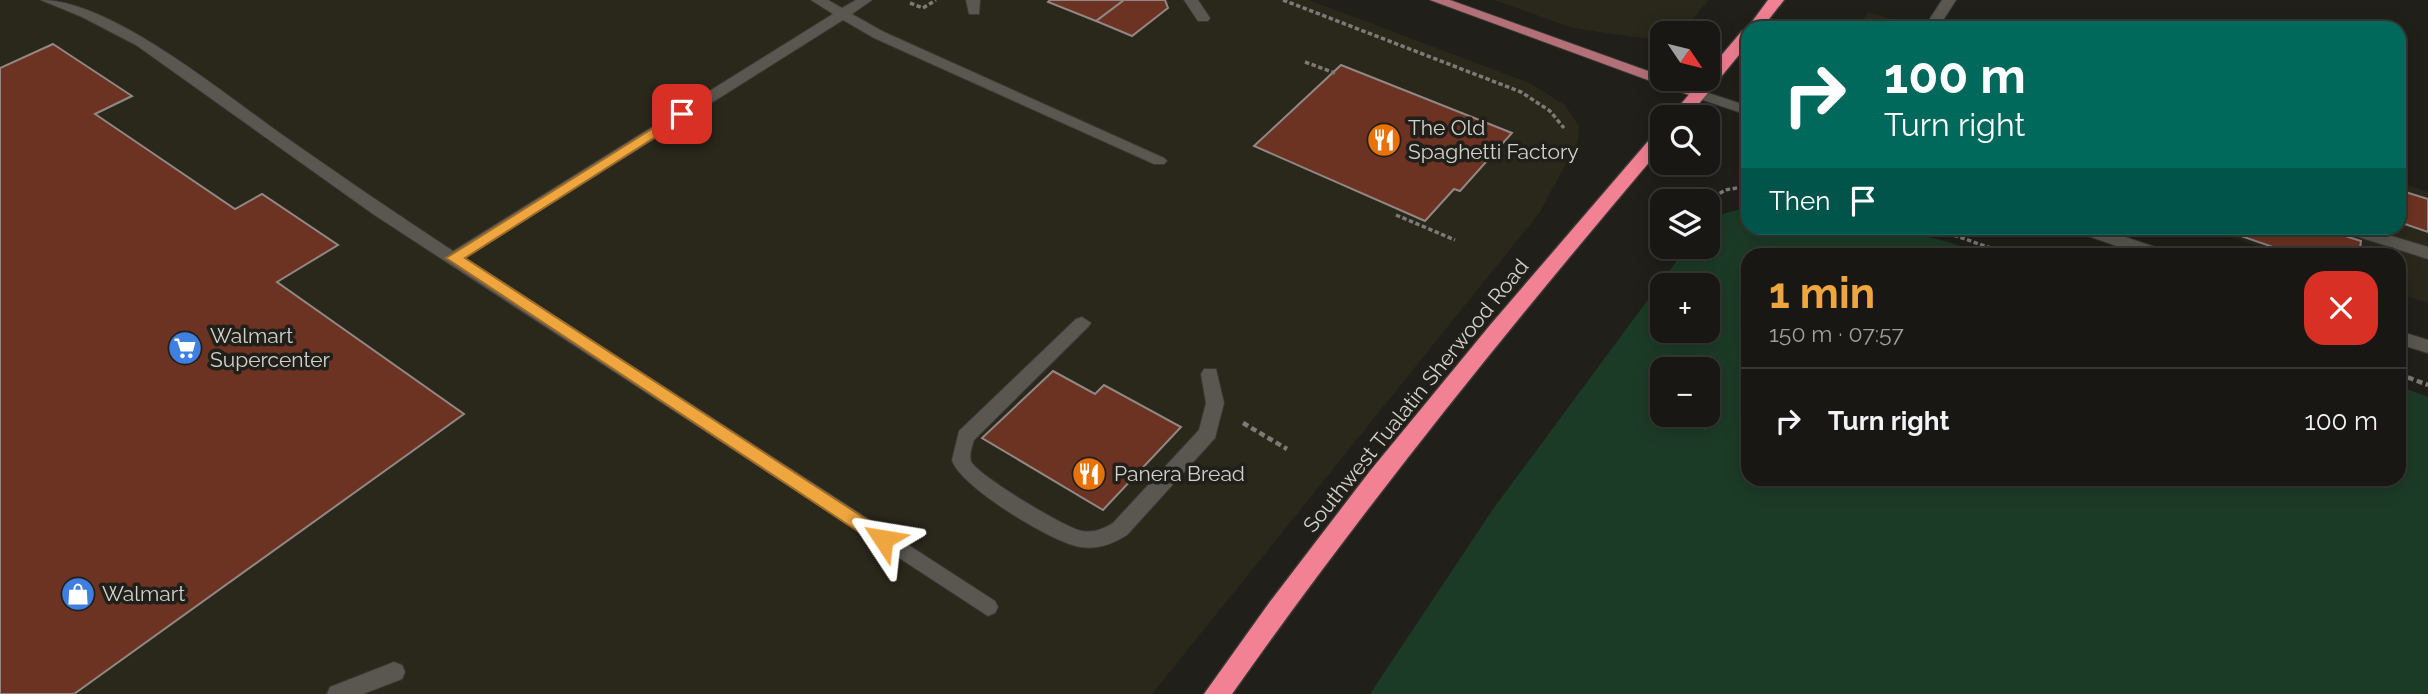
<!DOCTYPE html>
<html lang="en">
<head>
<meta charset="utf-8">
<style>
  body { margin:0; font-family:Raleway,sans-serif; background:#21201c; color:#f1f3f6; height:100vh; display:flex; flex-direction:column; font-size:26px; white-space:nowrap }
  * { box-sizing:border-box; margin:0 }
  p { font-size:23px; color:#9f9fa0 }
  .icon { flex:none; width:38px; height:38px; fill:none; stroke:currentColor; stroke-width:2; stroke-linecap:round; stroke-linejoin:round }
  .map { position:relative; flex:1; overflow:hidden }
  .drawer { position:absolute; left:1741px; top:248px; width:665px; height:238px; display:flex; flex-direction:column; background:#181713; border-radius:21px; box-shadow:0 4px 18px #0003,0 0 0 2px #363633 }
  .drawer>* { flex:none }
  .guide { position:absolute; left:1741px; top:21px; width:665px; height:214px; border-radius:21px; box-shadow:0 4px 18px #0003,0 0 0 2px #363633; background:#00695c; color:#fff; overflow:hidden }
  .needle { width:46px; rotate:125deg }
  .fabs { position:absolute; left:1650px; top:21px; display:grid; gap:14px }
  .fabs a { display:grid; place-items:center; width:70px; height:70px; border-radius:14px; background:#181713; box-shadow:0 4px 18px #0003,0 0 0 2px #363633; font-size:35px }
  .pin { position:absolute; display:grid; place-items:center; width:60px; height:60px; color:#fff; margin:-30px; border-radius:14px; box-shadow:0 4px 10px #0006 }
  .me { position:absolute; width:77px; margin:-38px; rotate:303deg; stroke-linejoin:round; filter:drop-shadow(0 0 5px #0008) }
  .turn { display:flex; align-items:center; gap:24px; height:147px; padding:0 28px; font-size:32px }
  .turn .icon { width:91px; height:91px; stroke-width:2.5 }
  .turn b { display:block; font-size:49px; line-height:60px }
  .then { display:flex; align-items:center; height:66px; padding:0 28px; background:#0003; gap:14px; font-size:26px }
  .round { display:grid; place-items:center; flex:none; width:74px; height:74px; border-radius:21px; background:#21201c }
  .summary { display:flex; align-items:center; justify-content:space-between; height:119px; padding:0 28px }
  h1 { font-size:42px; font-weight:700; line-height:52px; color:#f0a63f }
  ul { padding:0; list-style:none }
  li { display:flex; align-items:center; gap:21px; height:105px; padding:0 28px; border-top:2px solid #363633 }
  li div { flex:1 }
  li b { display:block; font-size:26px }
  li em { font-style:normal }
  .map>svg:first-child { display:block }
  .built { fill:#2a271b }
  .green { fill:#1c3b27; fill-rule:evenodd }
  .building { fill:#6c3322; stroke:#918885; stroke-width:2 }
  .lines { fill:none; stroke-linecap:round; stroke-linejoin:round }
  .minor-casing { stroke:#3a3935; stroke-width:2 }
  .major-casing { stroke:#3a3935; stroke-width:2 }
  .highway-casing { stroke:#3a3935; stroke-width:3 }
  .path-far1 { stroke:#7b7a75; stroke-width:3.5; stroke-dasharray:4.5 2.5; stroke-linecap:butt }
  .path { stroke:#7b7a75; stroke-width:4.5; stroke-dasharray:6 3.5; stroke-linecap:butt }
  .minor { fill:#595750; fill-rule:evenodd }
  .major { fill:#b47078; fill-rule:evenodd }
  .highway { fill:#f18193; fill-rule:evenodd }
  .route { fill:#f0a63f; stroke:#9c6c29; stroke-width:2 }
  .labels { text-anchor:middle; stroke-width:7; stroke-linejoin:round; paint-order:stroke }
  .poi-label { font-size:21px; fill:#d2d1cd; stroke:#201f19; text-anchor:start }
  .street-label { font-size:21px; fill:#d2d1cd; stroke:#201f19 }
</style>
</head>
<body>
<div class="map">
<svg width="2428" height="694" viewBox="0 0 2428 694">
  <rect width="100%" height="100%" fill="#201f19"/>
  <path class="built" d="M0,0H1309L1530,83L1565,105L1579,126L1578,141L1540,212L1152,694H0Z
    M1494,0H1709L1684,29L1674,33H1662V37L1641,38L1573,28Z
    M1869,12L1920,28H1856Z
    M2399,182L2428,192V303L2399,294V256L2285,255L2201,228H2399Z"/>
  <path class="green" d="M1748,207V228H1890L1949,242L1984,255L1748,256V480H2399V386L2428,397V694H1370L1493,509L1687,247H1708V218ZM1662,285H1708V331H1662ZM1662,369H1708V415H1662Z"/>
  <path class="building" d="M1050,0H1124L1096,21L1048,2Z
    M1124,0H1165L1168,8L1132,36L1096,21Z
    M53,44L132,96L95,114L235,209L262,194L338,245L277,282L464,414L74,694H0V68Z
    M1341,65L1512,133L1460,191L1454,189L1425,221L1254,146Z
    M2399,190L2428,199V232L2399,222Z
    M2218,228H2320L2361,241L2359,256H2299Z
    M1053,371L1095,394L1104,385L1181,427L1103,510L982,438Z"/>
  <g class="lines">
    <g class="minor-casing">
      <path id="minor" d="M41,0C111,0 223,93 281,134C338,174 395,213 453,251L833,14L811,0H828L842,8L856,0H872L852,14L884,32L1164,158L1167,161L1164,164H1154L874,38L843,20L465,258L995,601L998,607L995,613L988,616L373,214L136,45L82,17Z
        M966,0H980L979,14H969Z
        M1184,0H1198L1210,18L1208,21H1198Z
        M1942,0H1956L1938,28H1924Z
        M1699,90L1748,106V115L1694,97L1692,94L1694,91Z
        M2075,228H2098L2170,252L2172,256H2145L2077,232Z
        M2341,228H2365L2428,247V259L2343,232Z
        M1082,317L1091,323L1088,327L974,440C972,446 969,455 971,461C975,474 1067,529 1082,531C1094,533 1103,529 1113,523L1199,430L1206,403L1201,374L1204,369H1216L1224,403L1215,438L1127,535C1113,544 1097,550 1080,547C1053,543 959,486 952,460L959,431L1076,319Z
        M2399,331L2428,340V353L2399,344Z
        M394,662L402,665L405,672L402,679L363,694H327L330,687Z"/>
    </g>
    <g class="major-casing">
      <path id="major" d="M1430,0H1450L1662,76V79H1670L1704,91L1706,94L1704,97H1694Z"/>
    </g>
    <g class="highway-casing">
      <path id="highway" d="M1768,0H1784L1762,28H1748V44L1688,117H1670L1702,79H1708V71L1742,31L1746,30Z
        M1662,130V147C1512,324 1366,504 1232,694H1204L1269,603L1370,471L1491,324L1656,132Z"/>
    </g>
    <path class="path-far1" d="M1283,0L1521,92L1550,111L1564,128
      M910,3L923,8L936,0
      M1305,62L1335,73
      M1708,201L1725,190L1748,186
      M1396,215L1455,240
      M1934,228L2013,256"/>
    <path class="path" d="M2399,374L2428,385
      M1243,423L1287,449"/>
    <use href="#minor" class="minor"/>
    <use href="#major" class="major"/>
    <use href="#highway" class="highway"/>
  </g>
  <path class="route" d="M682,110L687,111V117L465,258L889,534L892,539L889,544L883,547L877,544L446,258Z"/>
  <defs>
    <g id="restaurant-disc" transform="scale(1.75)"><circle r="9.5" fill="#e8710a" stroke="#201f19"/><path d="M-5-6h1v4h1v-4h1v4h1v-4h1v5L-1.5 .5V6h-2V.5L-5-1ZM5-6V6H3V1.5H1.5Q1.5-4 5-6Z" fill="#fff"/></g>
    <g id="supermarket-disc" transform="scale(1.75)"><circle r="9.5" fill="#3f7fe0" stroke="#201f19"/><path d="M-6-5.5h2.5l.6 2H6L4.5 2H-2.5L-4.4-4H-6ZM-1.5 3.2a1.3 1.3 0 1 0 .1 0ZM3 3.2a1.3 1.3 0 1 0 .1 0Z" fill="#fff"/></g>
    <g id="shop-disc" transform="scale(1.75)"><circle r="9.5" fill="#3f7fe0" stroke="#201f19"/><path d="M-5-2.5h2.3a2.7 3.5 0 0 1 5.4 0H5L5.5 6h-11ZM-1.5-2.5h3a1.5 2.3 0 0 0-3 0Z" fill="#fff"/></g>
  </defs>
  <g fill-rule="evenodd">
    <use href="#restaurant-disc" x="1384" y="140"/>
    <use href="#supermarket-disc" x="185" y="348"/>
    <use href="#restaurant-disc" x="1089" y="474"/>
    <use href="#shop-disc" x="78" y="594"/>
  </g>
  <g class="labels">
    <g class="poi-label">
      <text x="1408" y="135">The Old<tspan x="1408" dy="24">Spaghetti Factory</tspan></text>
      <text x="210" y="343">Walmart<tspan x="210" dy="24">Supercenter</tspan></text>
      <text x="1114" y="481">Panera Bread</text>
      <text x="102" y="601">Walmart</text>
    </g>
    <g class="street-label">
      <text transform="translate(1416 396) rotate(-51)" y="7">Southwest Tualatin Sherwood Road</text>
    </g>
  </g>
</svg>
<div class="fabs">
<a><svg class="needle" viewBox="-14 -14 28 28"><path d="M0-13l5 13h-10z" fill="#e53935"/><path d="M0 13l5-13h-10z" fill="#9f9fa0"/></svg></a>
<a><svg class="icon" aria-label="search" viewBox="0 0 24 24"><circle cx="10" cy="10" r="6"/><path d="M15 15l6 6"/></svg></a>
<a><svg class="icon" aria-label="layers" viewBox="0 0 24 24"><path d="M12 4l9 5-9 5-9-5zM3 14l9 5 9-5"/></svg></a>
<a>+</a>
<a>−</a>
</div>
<div class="pin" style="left:682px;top:114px;background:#d93025"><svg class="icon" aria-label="arrive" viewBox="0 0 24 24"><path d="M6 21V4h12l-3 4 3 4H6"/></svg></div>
<svg class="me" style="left:883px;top:539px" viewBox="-20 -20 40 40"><path d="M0-17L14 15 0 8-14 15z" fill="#f0a63f" stroke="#fff" stroke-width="4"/></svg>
<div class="guide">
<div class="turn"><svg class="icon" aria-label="right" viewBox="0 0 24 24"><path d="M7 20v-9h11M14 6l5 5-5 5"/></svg><div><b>100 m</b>Turn right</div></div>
<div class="then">Then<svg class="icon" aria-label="arrive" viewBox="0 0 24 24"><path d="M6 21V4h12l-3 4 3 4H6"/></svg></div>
</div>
<section class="drawer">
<div class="summary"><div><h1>1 min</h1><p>150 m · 07:57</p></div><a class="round" style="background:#d93025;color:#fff"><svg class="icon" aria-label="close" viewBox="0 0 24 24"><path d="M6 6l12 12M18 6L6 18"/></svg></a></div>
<ul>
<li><svg class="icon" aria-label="right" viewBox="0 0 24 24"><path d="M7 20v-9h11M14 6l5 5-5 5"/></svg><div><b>Turn right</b></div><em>100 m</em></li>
</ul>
</section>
</div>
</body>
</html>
